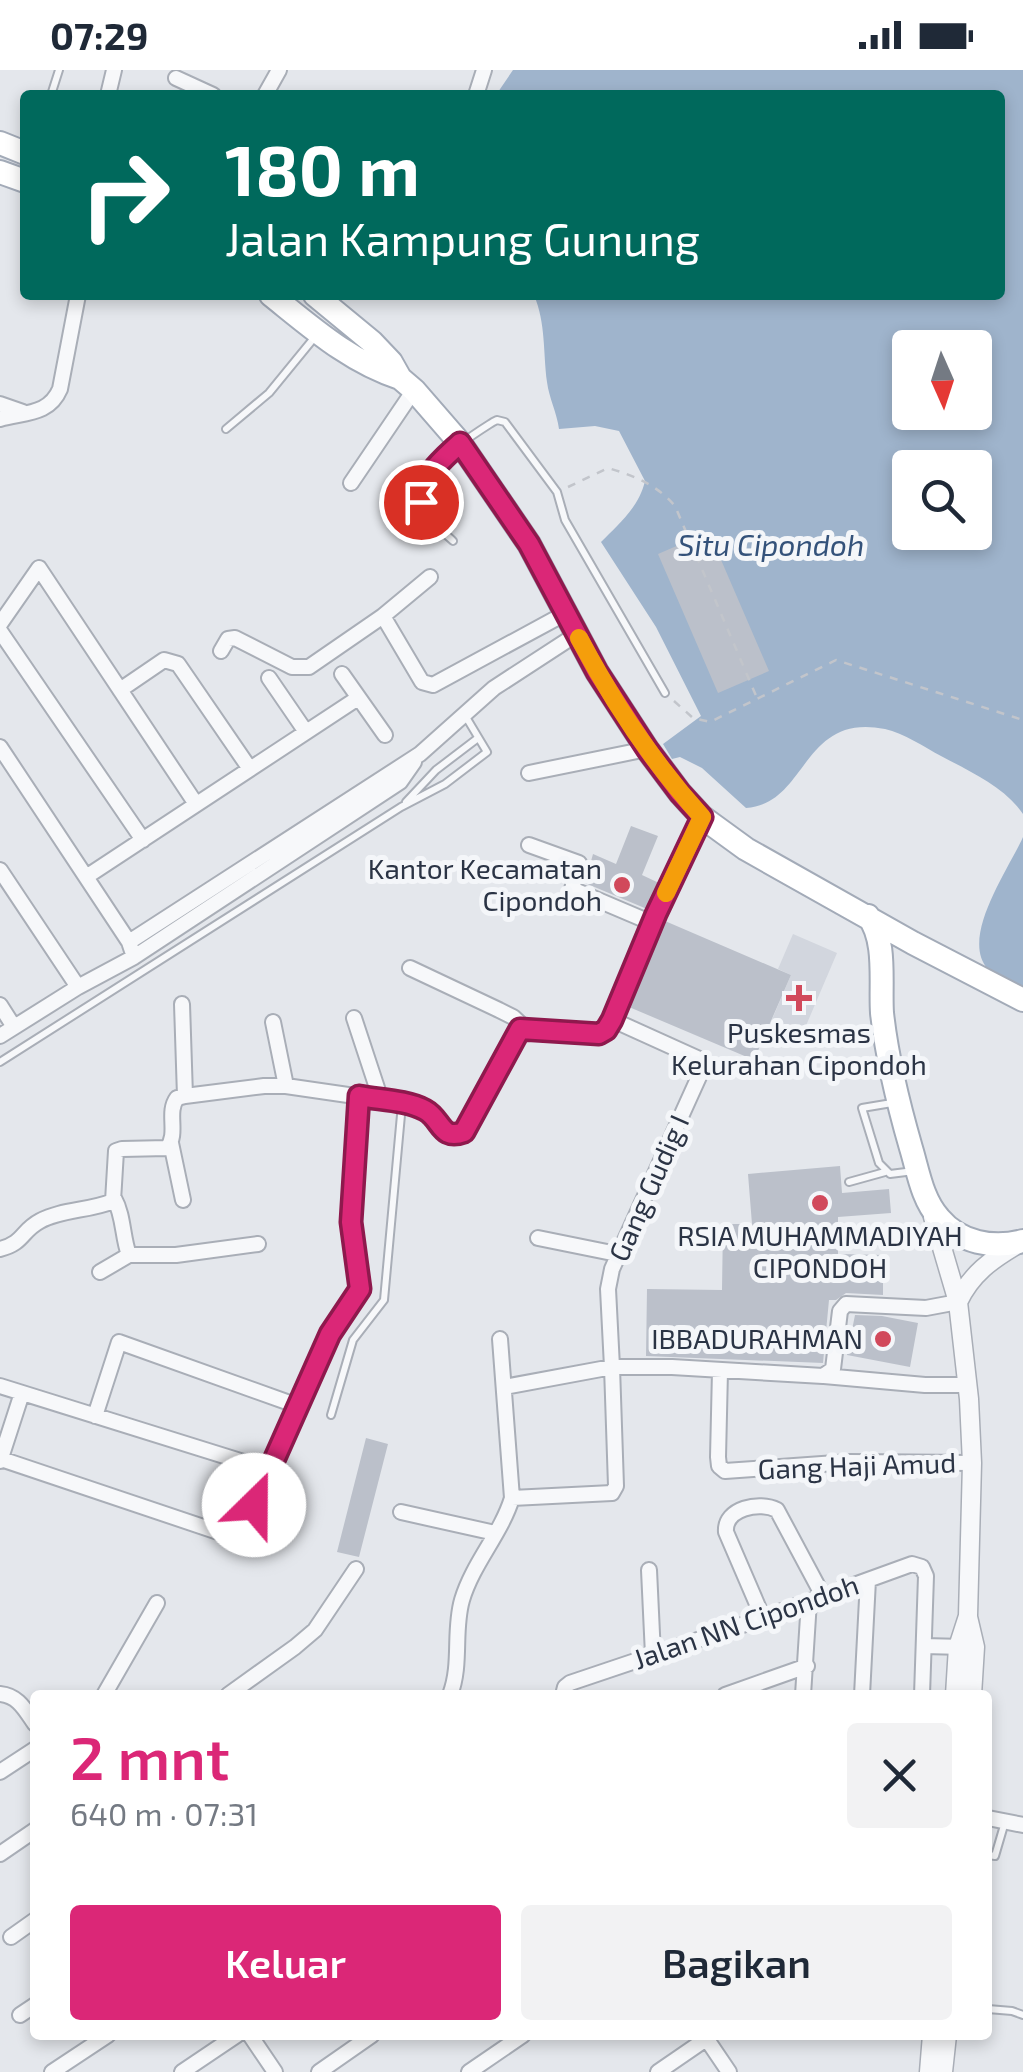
<!DOCTYPE html>
<html lang="id">
<head>
<meta charset="utf-8">
<style>
  body { margin:0; font-family:"Exo 2",sans-serif; background:#f2f2f3; color:#1f2937; height:100vh; display:flex; flex-direction:column; font-size:38px; white-space:nowrap }
  * { box-sizing:border-box; margin:0 }
  p { font-size:32px; color:#747a83 }
  .icon { flex:none; width:55px; height:55px; fill:none; stroke:currentColor; stroke-width:2; stroke-linecap:round; stroke-linejoin:round }
  .map { position:relative; flex:1; overflow:hidden }
  .sheet { position:absolute; left:30px; top:1620px; width:962px; height:350px; display:flex; flex-direction:column; background:#fff; border-radius:10px; box-shadow:0 5px 15px #0003 }
  .sheet>* { flex:none }
  .top-card { position:absolute; left:20px; top:20px; width:985px; height:210px; border-radius:10px; box-shadow:0 5px 15px #0003; background:#00695c; color:#fff; overflow:hidden }
  .needle { width:65px; rotate:177deg }
  .buttons { position:absolute; left:892px; top:260px; display:grid; gap:20px }
  .buttons a { display:grid; place-items:center; width:100px; height:100px; border-radius:10px; background:#fff; box-shadow:0 5px 15px #0003; font-size:50px }
  .pin { position:absolute; display:grid; place-items:center; width:85px; height:85px; color:#fff; margin:-42px; border:5px solid #fff; border-radius:50%; box-shadow:0 2px 10px #0007 }
  .me { position:absolute; width:110px; margin:-55px; rotate:23deg; stroke-linejoin:round; filter:drop-shadow(0 0 8px #0008) }
  .turn { display:flex; align-items:center; gap:35px; height:210px; padding:0 40px; font-size:45px }
  .turn .icon { width:130px; height:130px; stroke-width:2.5 }
  .turn b { display:block; font-size:70px; line-height:85px }
  .round { display:grid; place-items:center; flex:none; width:105px; height:105px; border-radius:10px; background:#f2f2f3 }
  .summary { display:flex; align-items:center; justify-content:space-between; height:170px; padding:0 40px }
  h1 { font-size:60px; font-weight:600; line-height:75px; color:#db2777 }
  .cta { display:flex; gap:20px; margin-top:auto; padding:20px 40px }
  .cta a { flex:1; height:115px; border-radius:10px; background:#db2777; color:#fff; font-size:40px; font-weight:600; line-height:115px; text-align:center }
  .cta a+a { background:#f2f2f3; color:#1f2937 }
  .status { display:flex; justify-content:space-between; align-items:center; height:70px; padding:0 50px; background:#fff; direction:ltr }
  .status svg { height:28px; fill:currentColor }
  .map>svg:first-child { display:block }
  .built { fill:#d2d6de }
  .water { fill:#9fb4cc; fill-rule:evenodd }
  .building { fill:#bbc0ca }
  .lines { fill:none; stroke-linecap:round; stroke-linejoin:round }
  .service-casing { stroke:#a9aeb7; stroke-width:10 }
  .minor-casing { stroke:#a9aeb7; stroke-width:18 }
  .tertiary-casing { stroke:#a9aeb7; stroke-width:21 }
  .primary-casing { stroke:#a3abb8; stroke-width:26 }
  .path { stroke:#c2c5cb; stroke-width:2.5; stroke-dasharray:8 8; stroke-linecap:butt }
  .service { stroke:#f7f8fa; stroke-width:6 }
  .minor { stroke:#f7f8fa; stroke-width:14 }
  .tertiary { stroke:#f7f8fa; stroke-width:18 }
  .primary { stroke:#fff; stroke-width:22 }
  .route-casing { stroke:#8e194d; stroke-width:25 }
  .route { stroke:#db2777; stroke-width:18 }
  .slow { stroke:#f59e0b; stroke-width:18 }
  .poi-dot { fill:#d1495b; stroke:#f4f6f9; stroke-width:4 }
  .labels { text-anchor:middle; stroke-width:10; stroke-linejoin:round; paint-order:stroke }
  .poi-label { font-size:28px; fill:#2b3445; stroke:#f4f6f9; text-anchor:end }
  .street-label { font-size:28px; fill:#2b3445; stroke:#f4f6f9 }
  .water-label { font-size:30px; font-style:italic; fill:#34527a; stroke:#f4f6f9 }
</style>
</head>
<body>
<div class="status"><b>07:29</b><svg viewBox="0 0 49 12"><path d="M0 12V9h3v3zM5 12V6h3v6zM10 12V3h3v9zM15 12V0h3v12zM26 1h20v11H26zM47 4h2v5h-2z"/></svg></div>
<div class="map">
<svg width="1023" height="2002" viewBox="0 0 1023 2002">
  <rect width="100%" height="100%" fill="#e4e7ec"/>
  <path class="built" d="M793,864L837,883L802,965L771,952L791,905L778,899Z"/>
  <path class="water" d="M513,0H1023V744C1005,717 969,701 941,686C924,677 904,663 885,659C801,642 808,734 746,738L702,698L680,687L672,689L663,674L701,646L656,557L601,472C619,454 639,437 645,411L619,361L595,356L559,359C557,343 549,328 547,312C543,282 546,254 534,225H1000V25H496ZM910,278H975V342H910ZM910,398H975V462H910Z
    M1023,767V918C1012,912 997,908 988,899C959,868 1010,797 1023,767Z"/>
  <path class="building" d="M709,462L769,601L718,623L658,484Z
    M631,756L658,766L642,805L659,813L647,839L585,813L593,784L616,794Z
    M665,851L791,905L754,990L629,937Z
    M840,1096L842,1123L889,1119L891,1143L838,1147V1184L883,1185V1225L846,1223L836,1230H829L823,1293L646,1286L647,1219L722,1220L723,1154H752L748,1104Z
    M855,1245L882,1246L918,1253L910,1297L847,1285Z
    M366,1368L388,1374L359,1487L337,1482Z"/>
  <g class="lines">
    <g class="service-casing">
      <path id="service" d="M51,25L59,0
        M226,359L269,323L314,268
        M453,471C444,462 429,453 424,442C406,405 468,368 493,352L497,350L505,352L557,422L565,450L665,623
        M406,732L436,700L478,668
        M0,992L401,737L445,714L487,682L466,647
        M892,1033L862,1038L879,1093L890,1104L914,1101
        M849,1112L885,1102
        M331,1345L353,1270L384,1230L402,1034
        M988,1785L995,1786L1005,1752
        M988,1939L1012,1941L1023,1945"/>
    </g>
    <g class="minor-casing">
      <path id="minor" d="M176,8L213,25
        M108,25L114,0
        M265,25L279,0
        M476,25L484,0
        M0,334L23,342
        M0,349C25,342 49,345 60,319L78,225
        M351,413L414,320
        M383,546L430,507
        M0,554L39,498L196,734
        M0,561L143,770
        M221,581L228,569L235,568L292,597H309L383,546L422,612L433,615L566,543
        M342,604L385,665
        M269,608L306,662
        M120,620L164,590L178,594L250,699
        M0,677L129,872L132,881
        M529,703L647,679
        M529,775L579,793L572,819L652,853
        M0,800L78,917
        M86,807L358,628
        M129,872L420,684L494,618L577,564
        M410,898L499,940L513,947L525,958
        M182,934L185,1026
        M0,935L14,957
        M354,948L381,1030
        M273,952L286,1016
        M0,966L78,917L134,887L400,712L414,692
        M171,1073L183,1130
        M114,1128C124,1146 122,1166 129,1185H176L258,1174
        M538,1168L617,1184
        M0,1179C24,1173 21,1161 40,1151C62,1139 90,1141 113,1131L116,1081L122,1079L167,1078C179,1063 166,1043 177,1028L185,1026L264,1016H286L403,1033L426,1041L448,1064L459,1065L464,1062L520,959L594,964L603,962L609,957L652,853L702,747
        M100,1202L129,1185
        M720,1301L718,1387L719,1396L725,1401L850,1392L972,1393
        M824,1306L925,1315H967
        M0,1316L269,1400
        M504,1317L612,1297L608,1219L612,1199L702,1000V993L699,989L613,950
        M95,1346L119,1272L298,1336
        M1,1389L239,1469L330,1264L360,1219L351,1152L359,1027
        M0,1391L22,1323
        M512,1428L612,1423L616,1416L612,1297H672L823,1306L833,1299L840,1241L846,1234L926,1238L958,1232
        M401,1442L495,1463
        M649,1500L653,1585
        M763,1548L726,1462C724,1438 760,1431 777,1440L823,1526
        M924,1576L964,1577
        M0,1624C19,1626 25,1640 35,1654
        M104,1625L157,1533
        M228,1625L295,1577L315,1560L356,1499
        M450,1625C462,1594 453,1561 462,1530C473,1493 501,1464 512,1428L500,1269
        M563,1625L565,1617L570,1613L763,1548L912,1494L922,1497L926,1506L922,1625
        M725,1625L807,1596
        M803,1625L809,1531
        M862,1625L868,1510
        M0,1702L35,1679
        M988,1748L1023,1755
        M0,1784L35,1760
        M11,1867L35,1850
        M20,1945L35,1935
        M250,1965L275,2002
        M704,1965L729,2002
        M52,2002L108,1965
        M182,2002L237,1965
        M319,2002L372,1965
        M469,2002L523,1965
        M658,2002L706,1969"/>
    </g>
    <g class="tertiary-casing">
      <path id="tertiary" d="M933,1147L958,1232L969,1329L972,1393L968,1546L958,1577L955,1625
        M958,1232C971,1204 992,1189 1018,1174
        M968,1547L975,1577L972,1625
        M929,2002L932,1965
        M943,2002L947,1965"/>
    </g>
    <g class="primary-casing">
      <path id="primary" d="M0,73L25,83
        M0,102L25,111
        M271,225C311,257 350,292 400,308
        M315,225L372,272L391,292L400,308L414,320L460,373L529,474L597,602L647,679L680,723L702,747L746,779L913,873L1023,930
        M868,846C887,870 880,913 882,943C887,989 898,1033 911,1078C918,1101 922,1129 939,1148C960,1173 993,1179 1023,1171"/>
    </g>
    <path class="path" d="M568,417L608,398C635,406 657,415 675,436L757,628
      M674,631L693,648L710,652L836,590L1023,650"/>
    <use href="#service" class="service"/>
    <use href="#minor" class="minor"/>
    <use href="#tertiary" class="tertiary"/>
    <use href="#primary" class="primary"/>
  </g>
  <g class="lines">
    <g class="route-casing">
      <path id="route" d="M254,1435L330,1264L360,1219L351,1152L359,1026C380,1030 406,1030 425,1040C442,1049 440,1071 464,1062L520,959L599,964L606,960L612,950L656,844L702,747L680,723L647,679L597,602L529,474L460,373C442,390 422,405 421,432"/>
    </g>
    <use href="#route" class="route"/>
    <path class="slow" d="M579,568C613,632 653,693 702,747L666,823"/>
  </g>
  <g class="poi-dot">
    <circle cx="622" cy="815" r="10"/>
    <path d="M794 913h10v10h10v10h-10v10h-10v-10h-10v-10h10z"/>
    <circle cx="820" cy="1133" r="10"/>
    <circle cx="883" cy="1269" r="10"/>
  </g>
  <g class="labels">
    <g class="poi-label">
      <text x="602" y="809">Kantor Kecamatan<tspan x="602" dy="32">Cipondoh</tspan></text>
      <text x="799" y="973" text-anchor="middle">Puskesmas<tspan x="799" dy="32">Kelurahan Cipondoh</tspan></text>
      <text x="820" y="1176" text-anchor="middle">RSIA MUHAMMADIYAH<tspan x="820" dy="32">CIPONDOH</tspan></text>
      <text x="863" y="1279">IBBADURAHMAN</text>
    </g>
    <g class="street-label">
      <text transform="translate(649 1118) rotate(-66)" y="10">Gang Gudig I</text>
      <text transform="translate(857 1396) rotate(-2)" y="10">Gang Haji Amud</text>
      <text transform="translate(746 1552) rotate(-19)" y="10">Jalan NN Cipondoh</text>
    </g>
    <g class="water-label">
      <text x="771" y="486">Situ Cipondoh</text>
    </g>
  </g>
</svg>
<div class="buttons">
<a><svg class="needle" viewBox="-14 -14 28 28"><path d="M0-13l5 13h-10z" fill="#e53935"/><path d="M0 13l5-13h-10z" fill="#747a83"/></svg></a>
<a><svg class="icon" aria-label="search" viewBox="0 0 24 24"><circle cx="10" cy="10" r="6"/><path d="M15 15l6 6"/></svg></a>
</div>
<div class="pin" style="left:421px;top:432px;background:#d93025"><svg class="icon" aria-label="arrive" viewBox="0 0 24 24"><path d="M6 21V4h12l-3 4 3 4H6"/></svg></div>
<svg class="me" style="left:254px;top:1435px" viewBox="-20 -20 40 40"><circle r="19" fill="#fff"/><path d="M0-13L10 11 0 6-10 11z" fill="#db2777"/></svg>
<div class="top-card">
<div class="turn"><svg class="icon" aria-label="right" viewBox="0 0 24 24"><path d="M7 20v-9h11M14 6l5 5-5 5"/></svg><div><b>180 m</b>Jalan Kampung Gunung</div></div>
</div>
<section class="sheet">
<div class="summary"><div><h1>2 mnt</h1><p>640 m · 07:31</p></div><a class="round"><svg class="icon" aria-label="close" viewBox="0 0 24 24"><path d="M6 6l12 12M18 6L6 18"/></svg></a></div>
<div class="cta"><a>Keluar</a><a>Bagikan</a></div>
</section>
</div>
</body>
</html>
